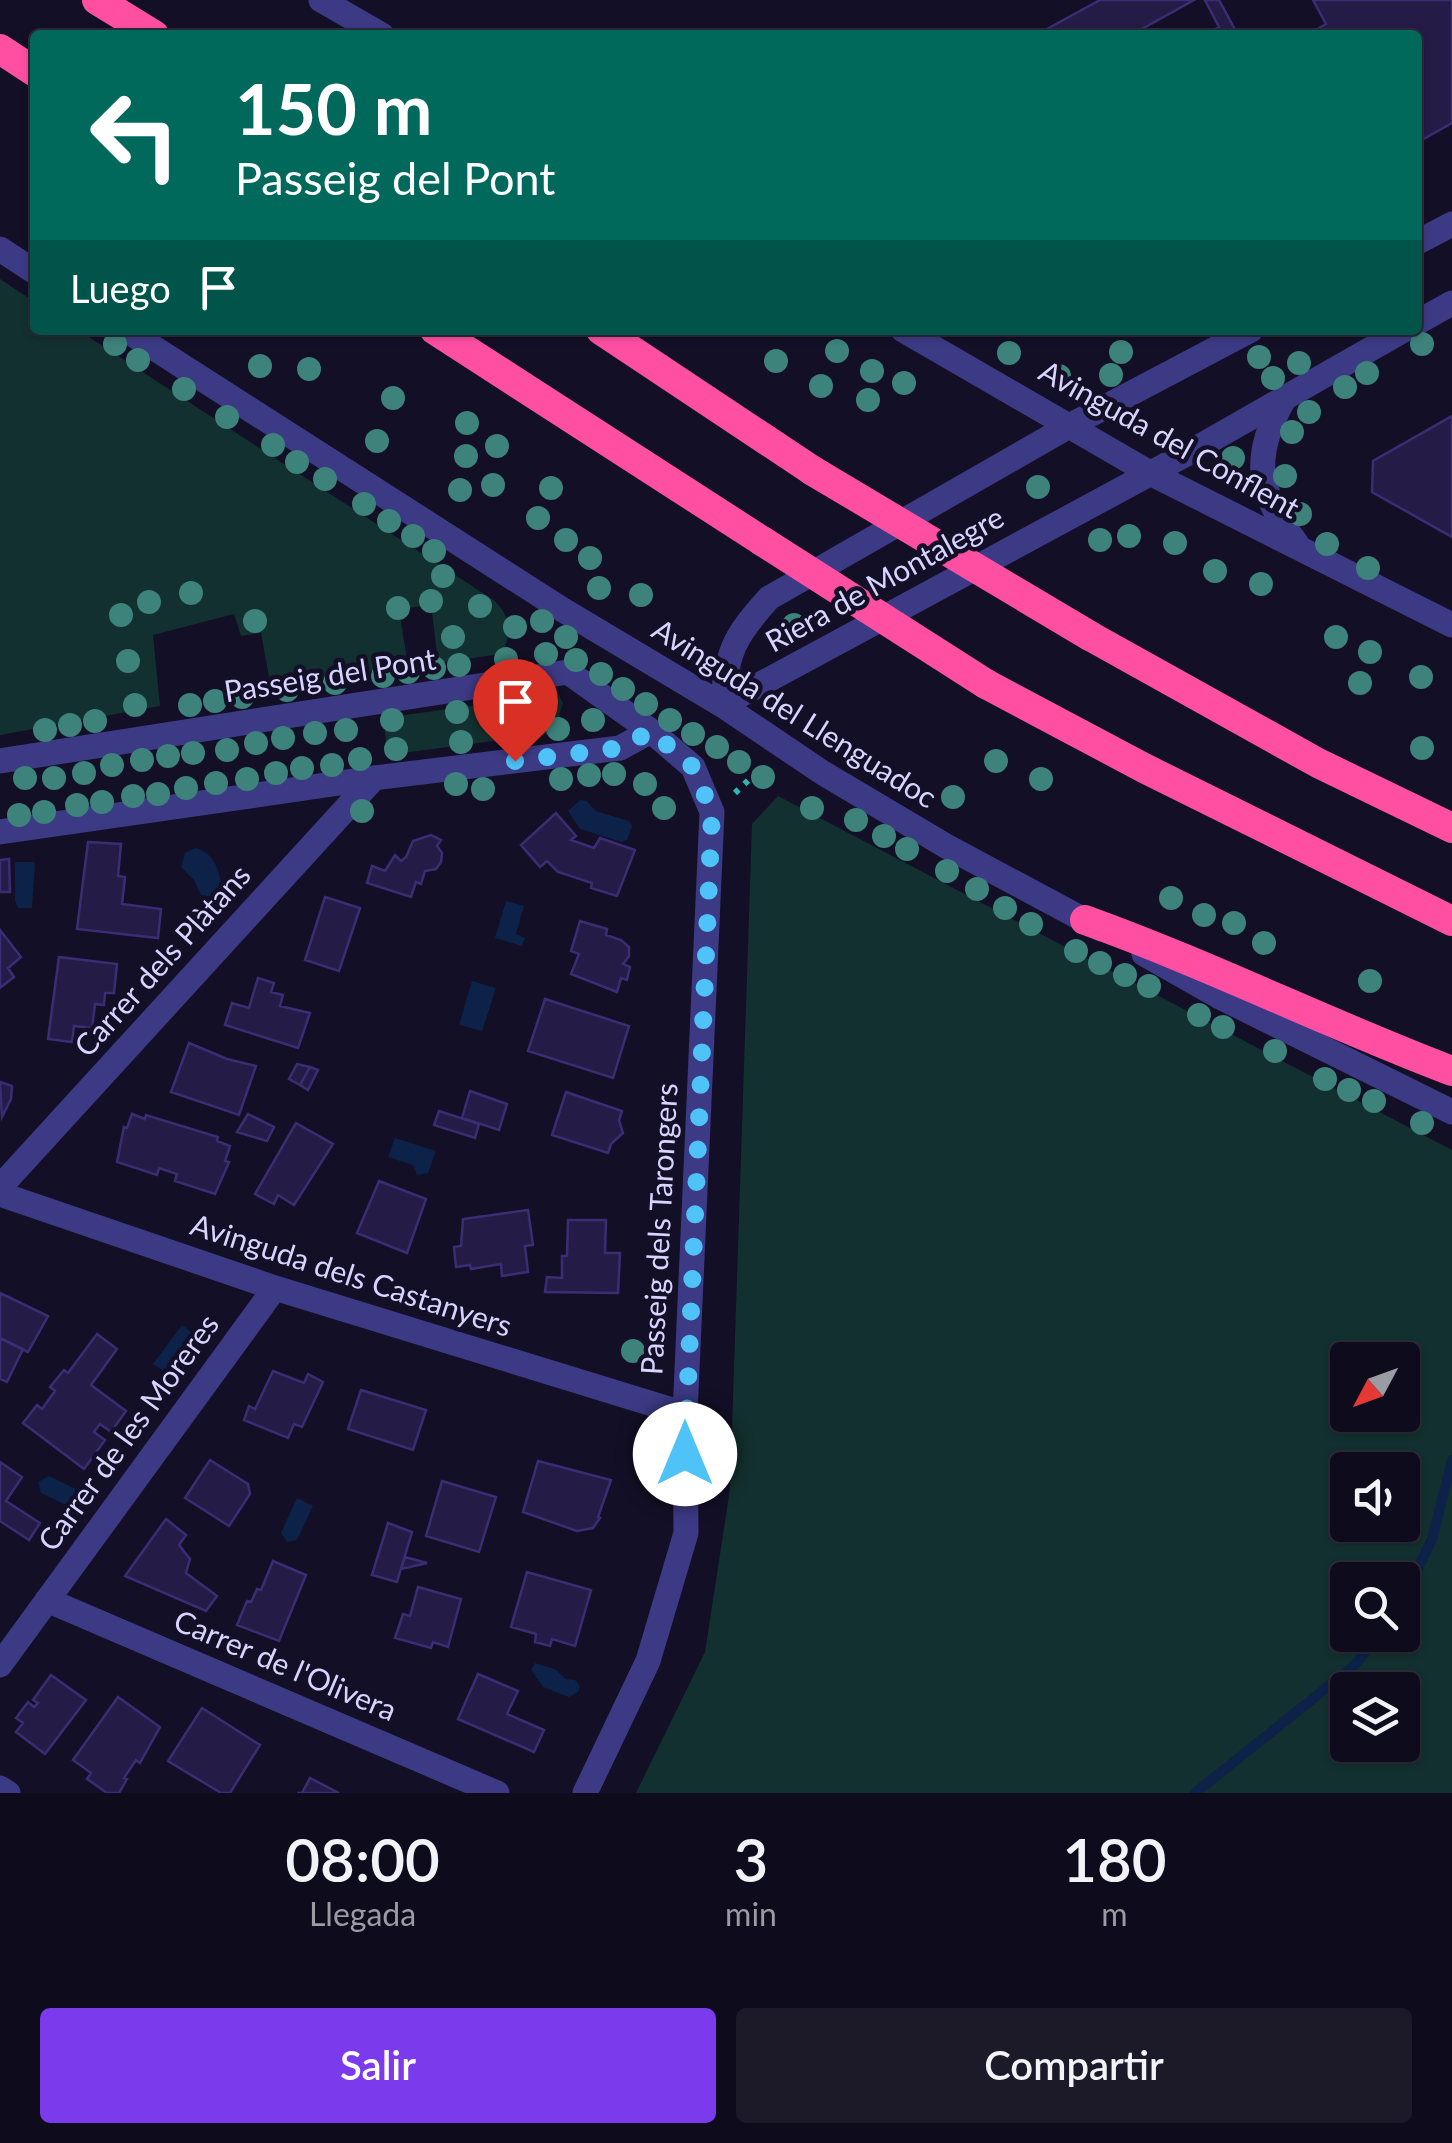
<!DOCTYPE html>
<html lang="es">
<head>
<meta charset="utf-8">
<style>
  body { margin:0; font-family:Lato,sans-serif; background:#1c1929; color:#f1f3f6; height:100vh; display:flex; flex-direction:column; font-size:38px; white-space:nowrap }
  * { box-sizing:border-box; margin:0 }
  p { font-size:32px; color:#9b9ba3 }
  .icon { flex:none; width:55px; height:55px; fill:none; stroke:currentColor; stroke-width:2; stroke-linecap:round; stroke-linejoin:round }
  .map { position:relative; height:1793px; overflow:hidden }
  .drawer { display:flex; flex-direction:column; background:#0e0b1c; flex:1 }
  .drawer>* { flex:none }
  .top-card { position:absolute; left:30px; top:30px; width:1392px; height:305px; border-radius:10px; box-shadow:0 2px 8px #0004,0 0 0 2px #2e2b3b; background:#00695c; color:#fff; overflow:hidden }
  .needle { width:65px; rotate:229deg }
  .buttons { position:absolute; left:1330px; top:1342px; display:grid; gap:20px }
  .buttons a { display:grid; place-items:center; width:90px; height:90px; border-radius:10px; background:#0e0b1c; box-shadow:0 2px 8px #0004,0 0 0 2px #2e2b3b; font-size:50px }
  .pin { position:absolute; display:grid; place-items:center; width:85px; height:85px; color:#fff; margin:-102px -42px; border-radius:50% 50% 50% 0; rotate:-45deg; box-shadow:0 0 10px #0007 }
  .pin .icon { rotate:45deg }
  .me { position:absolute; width:110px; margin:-55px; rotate:0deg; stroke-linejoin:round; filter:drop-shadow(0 0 8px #0008) }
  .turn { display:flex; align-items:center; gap:35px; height:210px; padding:0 40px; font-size:45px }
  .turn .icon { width:130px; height:130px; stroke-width:2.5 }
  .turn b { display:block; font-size:70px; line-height:85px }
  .then { display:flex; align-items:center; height:95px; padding:0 40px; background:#0003; gap:20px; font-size:38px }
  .eta { display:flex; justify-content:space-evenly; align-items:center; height:170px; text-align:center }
  .eta b { font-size:60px; font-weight:600; line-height:70px }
  .primary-button { display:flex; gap:20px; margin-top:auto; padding:20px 40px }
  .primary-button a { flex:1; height:115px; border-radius:10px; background:#7c3aed; color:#fff; font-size:40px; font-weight:600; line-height:115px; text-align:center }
  .primary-button a+a { background:#1c1929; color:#f1f3f6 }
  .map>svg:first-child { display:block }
  .green { fill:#12302f; fill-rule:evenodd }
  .water { fill:#0c2248 }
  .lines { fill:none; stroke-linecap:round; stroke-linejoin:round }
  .stream { stroke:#0c2248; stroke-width:10 }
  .building { fill:#241b47; stroke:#3b2d73; stroke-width:2.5 }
  .path { stroke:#2fb8b0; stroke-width:6; stroke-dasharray:5 8; stroke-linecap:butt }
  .street { stroke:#3d3a85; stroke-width:25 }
  .highway { stroke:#ff4fa3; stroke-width:30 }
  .highway-bridge { stroke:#ff4fa3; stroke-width:30 }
  .tree { fill:#3d827b }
  .route { stroke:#4fc3f7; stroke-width:18; stroke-dasharray:0 32.4 }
  .labels { text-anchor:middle; stroke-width:9; stroke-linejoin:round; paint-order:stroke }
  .street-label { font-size:30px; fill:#d9d4ff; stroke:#130f26 }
</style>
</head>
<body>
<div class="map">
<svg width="1452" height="1793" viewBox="0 0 1452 1793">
  <rect width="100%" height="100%" fill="#130f26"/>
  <path class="green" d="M0,279L35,302V330H78L495,601C511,618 513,634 501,654L438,663L431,604L399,610L408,665L271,688L261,633L241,636L234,614L153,635L160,706L0,735Z
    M558,694L563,703L559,715L565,723L562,732L388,755L383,718Z
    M778,796L1452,1150V1793H636L705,1652L730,1489L752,824ZM1402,1360V1415H1348V1360ZM1348,1470H1402V1525H1348ZM1402,1580V1635H1348V1580ZM1402,1690V1745H1348V1690Z"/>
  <path class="water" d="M580,800L586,801L596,811L629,821L632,826L627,840L622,842L580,829L568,811Z
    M195,848C212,851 222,872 221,888L212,897L201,895L194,880L181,867L185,853Z
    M15,862H35L32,908H18L15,901Z
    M506,901L524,906L516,934L525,938L522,946L495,938Z
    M472,981L496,988L482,1031L459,1025Z
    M395,1138L436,1151L428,1173L417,1175L413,1165L388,1157Z
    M182,1325L198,1337L170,1375L153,1364Z
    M49,1476L84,1493L76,1510L41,1493L38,1482Z
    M297,1498L313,1506L297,1540L287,1542L281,1533Z
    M535,1663L555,1669L566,1679L575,1680L580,1686L578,1692L569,1697L543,1687L531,1670Z"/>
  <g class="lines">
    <path class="stream" d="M1402,1602L1432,1539L1452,1460
      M1195,1793L1355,1665L1378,1635"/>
  </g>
  <path class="building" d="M1100,0H1194L1131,35H1036Z
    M1205,0H1219L1238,35H1204L1219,27Z
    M1313,0H1452V123L1418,142V35H1307L1326,24Z
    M1452,416V537L1372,492L1373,461Z
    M556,813L576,836L571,840L594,848L600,838L635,850L617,896L591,888L592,883L558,872L547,861L540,867L521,845Z
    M431,835L441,840L437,846L442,853L441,862L436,869L425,871L421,884L416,882L411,897L367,883L372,866L385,871L395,855L401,861L406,857L413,841Z
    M88,842L121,844L118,876L125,877L122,904L161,909L158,938L77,929Z
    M9,859L10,892H0V860Z
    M325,897L360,908L339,971L305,960Z
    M580,921L607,929L606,935L621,940L629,947V956L623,964L630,967L627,980L621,978L617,992L571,974L579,954L571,951Z
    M0,930L21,957L8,968L14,977L0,988Z
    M59,957L117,964L114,993H105L104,1005L95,1004L92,1028L74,1026L72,1042L48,1039Z
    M258,978L274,983L271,992L283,995L280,1006L310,1013L298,1048L225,1025L232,1003L249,1008Z
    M545,999L629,1026L613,1078L528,1051Z
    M189,1043L227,1059L256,1066L239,1115L171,1092Z
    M297,1064L310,1067L300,1085L289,1079Z
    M310,1067L318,1070L308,1090L300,1085Z
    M0,1082L12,1086L11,1099L2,1117Z
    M470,1091L507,1104L499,1130L462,1118Z
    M566,1092L622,1111L619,1120L623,1133L611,1144L608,1153L552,1135Z
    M439,1111L479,1124L475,1138L434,1125Z
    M132,1114L145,1119L146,1115L218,1137L217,1141L230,1146L225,1161L229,1162L215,1194L175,1181L177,1174L159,1168L157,1175L117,1162L124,1127L127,1128Z
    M248,1114L274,1127L267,1141L237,1132Z
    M296,1123L333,1144L294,1205L278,1195L274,1204L255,1194Z
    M379,1181L426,1199L407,1253L357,1233Z
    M528,1210L533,1245L525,1246L528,1272L502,1276L501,1264L471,1269L470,1265L456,1267L454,1247L461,1246L463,1219Z
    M568,1220H606L605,1253H620L618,1293L545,1292L547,1277L562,1278V1256H567Z
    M0,1293L48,1316L28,1352L0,1338Z
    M97,1334L117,1349L91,1385L126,1411L111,1432L100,1424L94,1432L105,1440L84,1469L23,1423L37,1405L42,1409L55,1391L50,1387L64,1370L68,1373Z
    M0,1338L23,1349L7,1382L0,1379Z
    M273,1371L304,1383L308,1374L323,1382L302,1427L294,1424L288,1438L244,1420L249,1406L255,1409Z
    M361,1390L426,1410L413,1450L348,1429Z
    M210,1460L248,1484L250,1494L229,1526L185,1498Z
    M538,1461L611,1480L598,1517L600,1518L593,1528L577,1531L523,1512Z
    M0,1462L22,1477L6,1501L40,1523L29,1540L0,1521Z
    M442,1481L496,1497L479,1552L426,1536Z
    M166,1519L186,1535L179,1545L190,1559L186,1573L217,1596L206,1611L125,1576Z
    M388,1523L412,1532L397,1582L372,1575Z
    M405,1557L427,1563L401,1569Z
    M273,1561L306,1575L279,1641L237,1625L247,1601L251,1602L257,1589L261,1590Z
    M527,1572L591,1590L575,1646L552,1639L550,1646L535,1642L536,1634L511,1627Z
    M418,1587L461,1599L448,1647L433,1642L431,1648L395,1638L403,1614L410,1616Z
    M478,1674L518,1691L507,1714L544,1730L534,1752L458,1719Z
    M51,1675L86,1700L45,1754L16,1732L23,1723L16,1718L28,1702L34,1707L38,1703L33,1700Z
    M118,1697L160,1727L140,1763L136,1760L124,1778L127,1779L119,1793H107L87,1779L91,1773L73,1760Z
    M202,1708L260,1745L230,1793H221L168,1761Z
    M310,1778L339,1793H297H302Z"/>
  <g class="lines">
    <path class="path" d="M735,793L759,770"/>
    <path class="street" d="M321,0L382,35
      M1418,242L1452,224
      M0,249L35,272
      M1418,322L1452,303
      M126,330L563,610L722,705L823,773L946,846L1101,929
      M903,330L1150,473L1452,625
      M1284,399C1251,457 1257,491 1297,544
      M722,705L1190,452L1404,330
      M722,705C728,651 732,639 769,598L1071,425L1251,330
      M0,761L568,672L651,731L693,767L712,812L685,1414L686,1533L648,1661L585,1793
      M0,832L374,778L620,748L651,731
      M1144,954L1218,996L1452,1112
      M0,1187L374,778
      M0,1194L275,1288L685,1414
      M47,1600L497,1793
      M0,1665L275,1288
      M0,1788L8,1793"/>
    <path class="highway" d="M97,0L154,35
      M0,49L35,72
      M435,330L762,541
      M601,330L813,471
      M1090,636L1318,763L1452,828
      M986,684L1144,768L1452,921
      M1085,920C1210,965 1328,1024 1452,1071"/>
    <path class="highway-bridge" d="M813,471L1090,636
      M762,541L986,684"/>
  </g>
  <g class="tree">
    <circle cx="115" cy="344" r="12"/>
    <circle cx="1422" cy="344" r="12"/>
    <circle cx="837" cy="351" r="12"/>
    <circle cx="1121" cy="352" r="12"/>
    <circle cx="1009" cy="353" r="12"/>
    <circle cx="1259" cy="357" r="12"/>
    <circle cx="138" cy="360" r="12"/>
    <circle cx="776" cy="361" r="12"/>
    <circle cx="1299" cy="363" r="12"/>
    <circle cx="260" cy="366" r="12"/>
    <circle cx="309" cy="369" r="12"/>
    <circle cx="872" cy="371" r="12"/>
    <circle cx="1367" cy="373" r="12"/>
    <circle cx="1111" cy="375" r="12"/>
    <circle cx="1059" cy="376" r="12"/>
    <circle cx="1273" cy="378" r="12"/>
    <circle cx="904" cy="383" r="12"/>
    <circle cx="821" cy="386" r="12"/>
    <circle cx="1345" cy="387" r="12"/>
    <circle cx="184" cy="389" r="12"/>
    <circle cx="393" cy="398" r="12"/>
    <circle cx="868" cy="400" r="12"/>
    <circle cx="1309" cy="412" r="12"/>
    <circle cx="227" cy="417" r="12"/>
    <circle cx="467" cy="423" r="12"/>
    <circle cx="1292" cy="432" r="12"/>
    <circle cx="377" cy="441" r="12"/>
    <circle cx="273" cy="445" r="12"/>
    <circle cx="497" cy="446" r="12"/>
    <circle cx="466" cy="456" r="12"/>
    <circle cx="1233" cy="458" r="12"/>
    <circle cx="297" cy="462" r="12"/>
    <circle cx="1285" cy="476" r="12"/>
    <circle cx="325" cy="479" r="12"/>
    <circle cx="493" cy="485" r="12"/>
    <circle cx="1038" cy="487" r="12"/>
    <circle cx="551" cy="488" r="12"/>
    <circle cx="460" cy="490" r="12"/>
    <circle cx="364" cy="504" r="12"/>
    <circle cx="1300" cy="514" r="12"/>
    <circle cx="538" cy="518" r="12"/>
    <circle cx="389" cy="521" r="12"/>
    <circle cx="413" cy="536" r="12"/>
    <circle cx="1129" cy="536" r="12"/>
    <circle cx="566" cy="540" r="12"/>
    <circle cx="1100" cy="540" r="12"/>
    <circle cx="1175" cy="543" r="12"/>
    <circle cx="1327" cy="544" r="12"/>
    <circle cx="434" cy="551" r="12"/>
    <circle cx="590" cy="558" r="12"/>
    <circle cx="1368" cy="568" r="12"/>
    <circle cx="1215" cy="571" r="12"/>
    <circle cx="443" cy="576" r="12"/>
    <circle cx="1261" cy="584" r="12"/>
    <circle cx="599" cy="588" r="12"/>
    <circle cx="191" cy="593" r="12"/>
    <circle cx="641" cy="595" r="12"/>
    <circle cx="431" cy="601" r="12"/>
    <circle cx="149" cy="602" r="12"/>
    <circle cx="480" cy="606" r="12"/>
    <circle cx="398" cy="608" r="12"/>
    <circle cx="121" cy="615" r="12"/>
    <circle cx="255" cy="621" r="12"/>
    <circle cx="542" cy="621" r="12"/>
    <circle cx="794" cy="625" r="12"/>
    <circle cx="515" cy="627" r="12"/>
    <circle cx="453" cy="637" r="12"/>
    <circle cx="566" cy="637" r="12"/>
    <circle cx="1336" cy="637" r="12"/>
    <circle cx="1370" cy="652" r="12"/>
    <circle cx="546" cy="654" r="12"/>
    <circle cx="506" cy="659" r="12"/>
    <circle cx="576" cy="660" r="12"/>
    <circle cx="128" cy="661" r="12"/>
    <circle cx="459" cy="665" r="12"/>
    <circle cx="434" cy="668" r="12"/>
    <circle cx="408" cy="672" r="12"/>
    <circle cx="601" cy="674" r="12"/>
    <circle cx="383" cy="676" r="12"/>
    <circle cx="1421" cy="677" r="12"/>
    <circle cx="335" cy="683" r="12"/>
    <circle cx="1360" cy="683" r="12"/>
    <circle cx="623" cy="689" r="12"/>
    <circle cx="287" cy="690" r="12"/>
    <circle cx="242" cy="697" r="12"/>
    <circle cx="531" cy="700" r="12"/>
    <circle cx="215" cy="701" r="12"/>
    <circle cx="646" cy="704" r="12"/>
    <circle cx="135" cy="705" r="12"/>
    <circle cx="190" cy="705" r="12"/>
    <circle cx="506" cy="706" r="12"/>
    <circle cx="457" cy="712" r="12"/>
    <circle cx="392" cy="720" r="12"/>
    <circle cx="593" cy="720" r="12"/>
    <circle cx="670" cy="720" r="12"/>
    <circle cx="95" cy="721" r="12"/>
    <circle cx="70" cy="725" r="12"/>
    <circle cx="558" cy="729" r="12"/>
    <circle cx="45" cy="730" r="12"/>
    <circle cx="346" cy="730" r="12"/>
    <circle cx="315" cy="733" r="12"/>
    <circle cx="693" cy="734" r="12"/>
    <circle cx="510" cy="735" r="12"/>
    <circle cx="283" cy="738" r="12"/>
    <circle cx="461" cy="742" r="12"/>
    <circle cx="256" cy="743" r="12"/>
    <circle cx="717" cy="747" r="12"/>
    <circle cx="1422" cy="748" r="12"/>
    <circle cx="396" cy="749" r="12"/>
    <circle cx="227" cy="750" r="12"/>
    <circle cx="193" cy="753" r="12"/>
    <circle cx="168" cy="756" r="12"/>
    <circle cx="360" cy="759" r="12"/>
    <circle cx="142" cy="760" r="12"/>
    <circle cx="996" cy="761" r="12"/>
    <circle cx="739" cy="762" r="12"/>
    <circle cx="112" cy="765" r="12"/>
    <circle cx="332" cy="765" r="12"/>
    <circle cx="302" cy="768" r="12"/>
    <circle cx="84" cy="773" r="12"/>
    <circle cx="276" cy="773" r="12"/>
    <circle cx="614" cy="774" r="12"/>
    <circle cx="589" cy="775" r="12"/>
    <circle cx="763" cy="777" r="12"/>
    <circle cx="25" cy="778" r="12"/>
    <circle cx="54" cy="778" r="12"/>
    <circle cx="247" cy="779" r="12"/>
    <circle cx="561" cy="779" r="12"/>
    <circle cx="1041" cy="779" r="12"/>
    <circle cx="216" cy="783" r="12"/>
    <circle cx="456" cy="784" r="12"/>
    <circle cx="645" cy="784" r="12"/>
    <circle cx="186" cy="788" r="12"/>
    <circle cx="483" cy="789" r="12"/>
    <circle cx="158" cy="794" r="12"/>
    <circle cx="133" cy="796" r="12"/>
    <circle cx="953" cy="797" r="12"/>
    <circle cx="102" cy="802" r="12"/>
    <circle cx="77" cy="805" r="12"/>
    <circle cx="664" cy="808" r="12"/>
    <circle cx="812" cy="808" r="12"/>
    <circle cx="362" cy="811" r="12"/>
    <circle cx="44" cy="812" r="12"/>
    <circle cx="19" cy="815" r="12"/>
    <circle cx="856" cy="820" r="12"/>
    <circle cx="884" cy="836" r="12"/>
    <circle cx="907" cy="849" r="12"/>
    <circle cx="947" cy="871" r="12"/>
    <circle cx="977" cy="889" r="12"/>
    <circle cx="1171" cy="898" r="12"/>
    <circle cx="1005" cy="908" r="12"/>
    <circle cx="1204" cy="915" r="12"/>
    <circle cx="1234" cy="923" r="12"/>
    <circle cx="1031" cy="924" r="12"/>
    <circle cx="1264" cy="943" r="12"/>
    <circle cx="1076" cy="951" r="12"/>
    <circle cx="1100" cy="963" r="12"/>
    <circle cx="1125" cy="975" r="12"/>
    <circle cx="1370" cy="981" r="12"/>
    <circle cx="1149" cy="986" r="12"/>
    <circle cx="1199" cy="1015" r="12"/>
    <circle cx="1223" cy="1027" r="12"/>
    <circle cx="1275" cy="1051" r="12"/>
    <circle cx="1325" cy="1079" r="12"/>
    <circle cx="1349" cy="1090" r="12"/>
    <circle cx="1374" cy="1101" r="12"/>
    <circle cx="1422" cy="1123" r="12"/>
    <circle cx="633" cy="1351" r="12"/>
  </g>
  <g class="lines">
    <path class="route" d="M515,761L620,748L651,731L693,767L712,812L685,1454"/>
  </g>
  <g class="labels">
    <g class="street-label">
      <text transform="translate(1169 440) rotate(29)" y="10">Avinguda del Conflent</text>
      <text transform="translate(885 580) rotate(-29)" y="10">Riera de Montalegre</text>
      <text transform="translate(330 676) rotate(-9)" y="10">Passeig del Pont</text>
      <text transform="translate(794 714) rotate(32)" y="10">Avinguda del Llenguadoc</text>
      <text transform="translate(163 961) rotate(-48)" y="10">Carrer dels Plàtans</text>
      <text transform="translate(660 1229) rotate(-87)" y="10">Passeig dels Tarongers</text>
      <text transform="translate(351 1276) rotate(18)" y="10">Avinguda dels Castanyers</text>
      <text transform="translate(129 1433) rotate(-54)" y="10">Carrer de les Moreres</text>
      <text transform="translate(285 1666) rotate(23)" y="10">Carrer de l'Olivera</text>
    </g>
  </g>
</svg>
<div class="buttons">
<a><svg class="needle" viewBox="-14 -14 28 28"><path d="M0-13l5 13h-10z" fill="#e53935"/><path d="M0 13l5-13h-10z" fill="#9b9ba3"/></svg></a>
<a><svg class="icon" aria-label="sound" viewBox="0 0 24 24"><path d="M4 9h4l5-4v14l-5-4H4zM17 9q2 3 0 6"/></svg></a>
<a><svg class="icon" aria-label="search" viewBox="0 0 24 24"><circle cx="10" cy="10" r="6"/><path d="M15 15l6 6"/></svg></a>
<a><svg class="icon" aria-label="layers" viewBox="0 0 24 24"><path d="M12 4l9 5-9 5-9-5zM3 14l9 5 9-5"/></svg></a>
</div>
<div class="pin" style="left:515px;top:761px;background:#d93025"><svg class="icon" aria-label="arrive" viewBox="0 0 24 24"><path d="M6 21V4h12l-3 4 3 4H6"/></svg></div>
<svg class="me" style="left:685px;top:1454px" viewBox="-20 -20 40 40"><circle r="19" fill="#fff"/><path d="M0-13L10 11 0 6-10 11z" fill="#4fc3f7"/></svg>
<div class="top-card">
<div class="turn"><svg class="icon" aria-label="left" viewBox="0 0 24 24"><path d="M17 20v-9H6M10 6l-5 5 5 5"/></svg><div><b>150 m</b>Passeig del Pont</div></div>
<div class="then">Luego<svg class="icon" aria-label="arrive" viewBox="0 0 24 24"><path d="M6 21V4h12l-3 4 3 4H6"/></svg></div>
</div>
</div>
<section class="drawer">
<div class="eta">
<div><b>08:00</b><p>Llegada</p></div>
<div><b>3</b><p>min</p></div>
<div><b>180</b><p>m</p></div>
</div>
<div class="primary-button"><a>Salir</a><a>Compartir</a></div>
</section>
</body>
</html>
